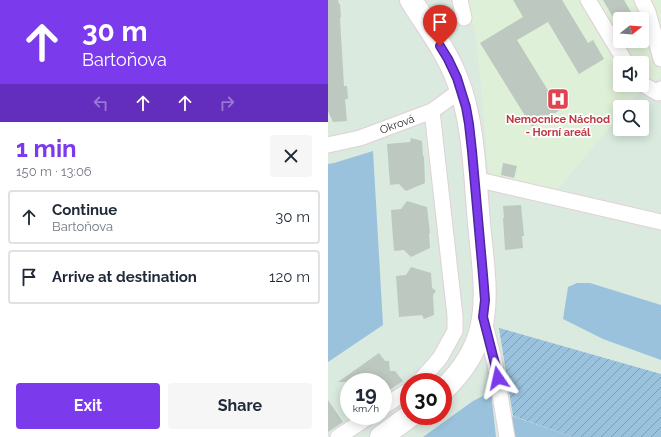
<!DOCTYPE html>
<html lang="en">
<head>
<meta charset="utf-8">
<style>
  body { margin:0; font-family:Raleway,sans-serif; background:#f6f6f7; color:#1f2937; height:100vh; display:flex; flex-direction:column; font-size:15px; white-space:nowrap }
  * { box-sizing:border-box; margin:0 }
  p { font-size:13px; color:#747a83 }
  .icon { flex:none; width:22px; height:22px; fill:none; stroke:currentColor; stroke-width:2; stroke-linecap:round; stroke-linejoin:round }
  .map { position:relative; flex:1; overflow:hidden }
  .sheet { display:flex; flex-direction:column; background:#fff; width:328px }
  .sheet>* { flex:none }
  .top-card { background:#7c3aed; color:#fff; overflow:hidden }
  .needle { width:26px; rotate:73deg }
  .tools { position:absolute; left:285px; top:12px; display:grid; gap:8px }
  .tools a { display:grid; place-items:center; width:36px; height:36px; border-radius:4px; background:#fff; box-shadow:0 2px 10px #0003; font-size:20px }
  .speed { position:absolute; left:12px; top:373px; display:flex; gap:8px; font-size:20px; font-weight:700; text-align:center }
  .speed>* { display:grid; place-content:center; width:52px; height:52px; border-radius:50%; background:#fff; box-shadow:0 2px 10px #0003; line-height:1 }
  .speed small { font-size:10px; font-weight:400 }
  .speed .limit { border:6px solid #d22; background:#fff; color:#111 }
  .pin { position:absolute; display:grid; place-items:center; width:34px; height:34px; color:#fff; margin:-41px -17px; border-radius:50% 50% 50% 0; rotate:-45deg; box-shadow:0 0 4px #0007 }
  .pin .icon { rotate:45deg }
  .me { position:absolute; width:44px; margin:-22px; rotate:349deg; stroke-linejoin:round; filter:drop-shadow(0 0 3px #0008) }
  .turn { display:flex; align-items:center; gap:14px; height:84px; padding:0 16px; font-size:18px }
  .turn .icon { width:52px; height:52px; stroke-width:2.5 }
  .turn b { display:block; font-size:28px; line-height:34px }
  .lanes { display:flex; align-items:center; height:38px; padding:0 16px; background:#0003; justify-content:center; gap:20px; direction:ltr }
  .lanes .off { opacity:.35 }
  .round { display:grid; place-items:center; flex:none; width:42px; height:42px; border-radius:4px; background:#f6f6f7 }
  .overview { display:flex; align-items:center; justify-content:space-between; height:68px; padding:0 16px }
  h1 { font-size:24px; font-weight:700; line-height:30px; color:#7c3aed }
  .cta { display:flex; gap:8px; margin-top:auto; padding:8px 16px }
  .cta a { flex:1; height:46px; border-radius:4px; background:#7c3aed; color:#fff; font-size:16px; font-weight:700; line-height:46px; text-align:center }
  .cta a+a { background:#f6f6f7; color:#1f2937 }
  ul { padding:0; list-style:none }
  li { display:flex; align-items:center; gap:12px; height:54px; margin:0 8px 6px; padding:0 8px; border:2px solid #e0e1e3; border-radius:4px }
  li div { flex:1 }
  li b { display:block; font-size:15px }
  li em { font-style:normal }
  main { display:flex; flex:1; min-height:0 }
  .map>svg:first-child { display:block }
  .medical { fill:#dff0d8; fill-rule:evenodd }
  .grass { fill:#9ac2dd }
  .garden { fill:url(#garden-furrows) }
  .building { fill:#bdc8c1 }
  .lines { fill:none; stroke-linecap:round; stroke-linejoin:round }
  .street-casing { stroke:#e0d0d7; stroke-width:17 }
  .secondary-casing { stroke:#e0d0d7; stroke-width:24 }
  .street { stroke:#fff; stroke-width:15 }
  .secondary { stroke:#fff; stroke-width:22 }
  .route-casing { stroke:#51269a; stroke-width:10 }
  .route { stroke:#7c3aed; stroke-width:7 }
  .labels { text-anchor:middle; stroke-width:3.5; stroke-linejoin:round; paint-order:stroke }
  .health-label { font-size:11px; font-weight:bold; fill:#be3a42; stroke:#fff }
  .street-label { font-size:11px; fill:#282828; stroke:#fff }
</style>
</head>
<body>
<main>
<section class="sheet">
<div class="top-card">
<div class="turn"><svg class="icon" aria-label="ahead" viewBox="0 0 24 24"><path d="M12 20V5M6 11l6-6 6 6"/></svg><div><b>30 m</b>Bartoňova</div></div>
<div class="lanes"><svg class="icon off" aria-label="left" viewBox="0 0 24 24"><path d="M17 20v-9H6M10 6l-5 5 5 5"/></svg><svg class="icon" aria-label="ahead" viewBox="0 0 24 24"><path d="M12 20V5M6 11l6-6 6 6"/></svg><svg class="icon" aria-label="ahead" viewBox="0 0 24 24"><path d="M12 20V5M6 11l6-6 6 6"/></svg><svg class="icon off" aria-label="right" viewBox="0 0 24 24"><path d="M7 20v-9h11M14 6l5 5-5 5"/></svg></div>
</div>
<div class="overview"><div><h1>1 min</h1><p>150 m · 13:06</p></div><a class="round"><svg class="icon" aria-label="close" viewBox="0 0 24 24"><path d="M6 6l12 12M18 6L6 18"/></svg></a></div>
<ul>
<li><svg class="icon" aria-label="ahead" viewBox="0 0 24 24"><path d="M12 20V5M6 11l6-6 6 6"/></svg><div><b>Continue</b><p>Bartoňova</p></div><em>30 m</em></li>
<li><svg class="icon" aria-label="arrive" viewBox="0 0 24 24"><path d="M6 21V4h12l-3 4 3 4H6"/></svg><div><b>Arrive at destination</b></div><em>120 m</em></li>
</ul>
<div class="cta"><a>Exit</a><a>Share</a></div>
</section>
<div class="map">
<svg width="333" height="437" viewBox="0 0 333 437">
  <defs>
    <pattern id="garden-furrows" width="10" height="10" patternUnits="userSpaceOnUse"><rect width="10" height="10" fill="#9ac2dd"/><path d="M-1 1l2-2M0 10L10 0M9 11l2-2" fill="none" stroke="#7e9eb3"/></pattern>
  </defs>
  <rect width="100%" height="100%" fill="#daeadf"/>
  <path class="medical" d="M139,0H333V78L313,90L299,107H292V115L230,189L161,177L149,43ZM292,19H314V41H292ZM292,63H314V85H292Z"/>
  <path class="grass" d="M45,151L55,325L0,362V164L6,163Z
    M249,283H262L333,305V360L275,339L235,319L240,287Z
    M163,392L168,437H95L145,401Z
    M181,415L245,437H183Z"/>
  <path class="garden" d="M171,328L333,374V437H245L185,416Z"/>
  <path class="building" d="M0,0H10L11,4H12L13,17L12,18L16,86H19L20,99H17L19,121L5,122L0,111Z
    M185,0H234L260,43L265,40L276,59L251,74L220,22L189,40L232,110L204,127L152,43L195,17Z
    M275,0H296L307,19H286Z
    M83,138L94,141L95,156L96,157L97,183L78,191L71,184L62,185L59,144L82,142Z
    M175,163L189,166L186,178L173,175Z
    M79,201L99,207L102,233L101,234L102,248L83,257L76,250L66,251L64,225L63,210L73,209Z
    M193,205L196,236H194L195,248L177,250L175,218H176L175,206Z
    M83,267L103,273L104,288L108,291L105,295L106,315L96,319L94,315L71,317L68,276L78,275Z
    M51,353L57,361H61L62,371H67L75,381L55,394V382H10Z
    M0,400L15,422L0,432Z"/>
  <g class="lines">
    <g class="street-casing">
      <path id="street" d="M132,0L136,18
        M260,0L298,63
        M314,0L320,12L333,59
        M314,84L330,93L333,89
        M0,145L32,138L104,111L133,90
        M147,179L333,222
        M156,320L167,364L179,437
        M91,382L112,358L127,331V316L104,111
        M55,407L81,390
        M10,437L42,416"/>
    </g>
    <g class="secondary-casing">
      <path id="secondary" d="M83,0C99,26 118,50 129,79C146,121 147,178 151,223C154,258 161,295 153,329C147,353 133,373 115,390
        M53,437L82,416"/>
    </g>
    <use href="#street" class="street"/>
    <use href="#secondary" class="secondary"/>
  </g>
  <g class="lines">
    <g class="route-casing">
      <path id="route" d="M112,46L120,59L129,78L138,107L141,124L144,151L155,275L157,300L155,317L167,364L170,378"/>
    </g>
    <use href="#route" class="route"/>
  </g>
  <defs>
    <g id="hospital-square" transform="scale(1.15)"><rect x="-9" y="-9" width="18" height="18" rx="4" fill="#e0444e" stroke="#fff"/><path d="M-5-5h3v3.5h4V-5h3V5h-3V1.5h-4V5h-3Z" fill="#fff"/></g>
  </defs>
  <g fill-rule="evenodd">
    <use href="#hospital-square" x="230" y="99"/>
  </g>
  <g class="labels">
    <g class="health-label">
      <text x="230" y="123">Nemocnice Náchod<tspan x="230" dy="13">- Horní areál</tspan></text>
    </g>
    <g class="street-label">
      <text transform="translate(69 124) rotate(-20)" y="4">Okrová</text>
    </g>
  </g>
</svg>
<div class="tools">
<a><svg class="needle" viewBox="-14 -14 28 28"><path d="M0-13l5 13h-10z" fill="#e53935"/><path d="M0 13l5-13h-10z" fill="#747a83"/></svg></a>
<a><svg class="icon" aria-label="sound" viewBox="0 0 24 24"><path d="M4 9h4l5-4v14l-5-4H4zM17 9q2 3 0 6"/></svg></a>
<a><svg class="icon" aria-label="search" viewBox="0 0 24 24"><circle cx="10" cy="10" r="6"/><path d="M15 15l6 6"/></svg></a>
</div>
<div class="speed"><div>19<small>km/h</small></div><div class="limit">30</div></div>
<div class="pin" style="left:112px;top:46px;background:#d93025"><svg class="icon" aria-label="arrive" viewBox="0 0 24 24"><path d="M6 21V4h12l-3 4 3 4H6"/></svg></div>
<svg class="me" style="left:170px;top:378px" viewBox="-20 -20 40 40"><path d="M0-17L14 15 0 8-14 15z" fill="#7c3aed" stroke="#fff" stroke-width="4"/></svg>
</div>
</main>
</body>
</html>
